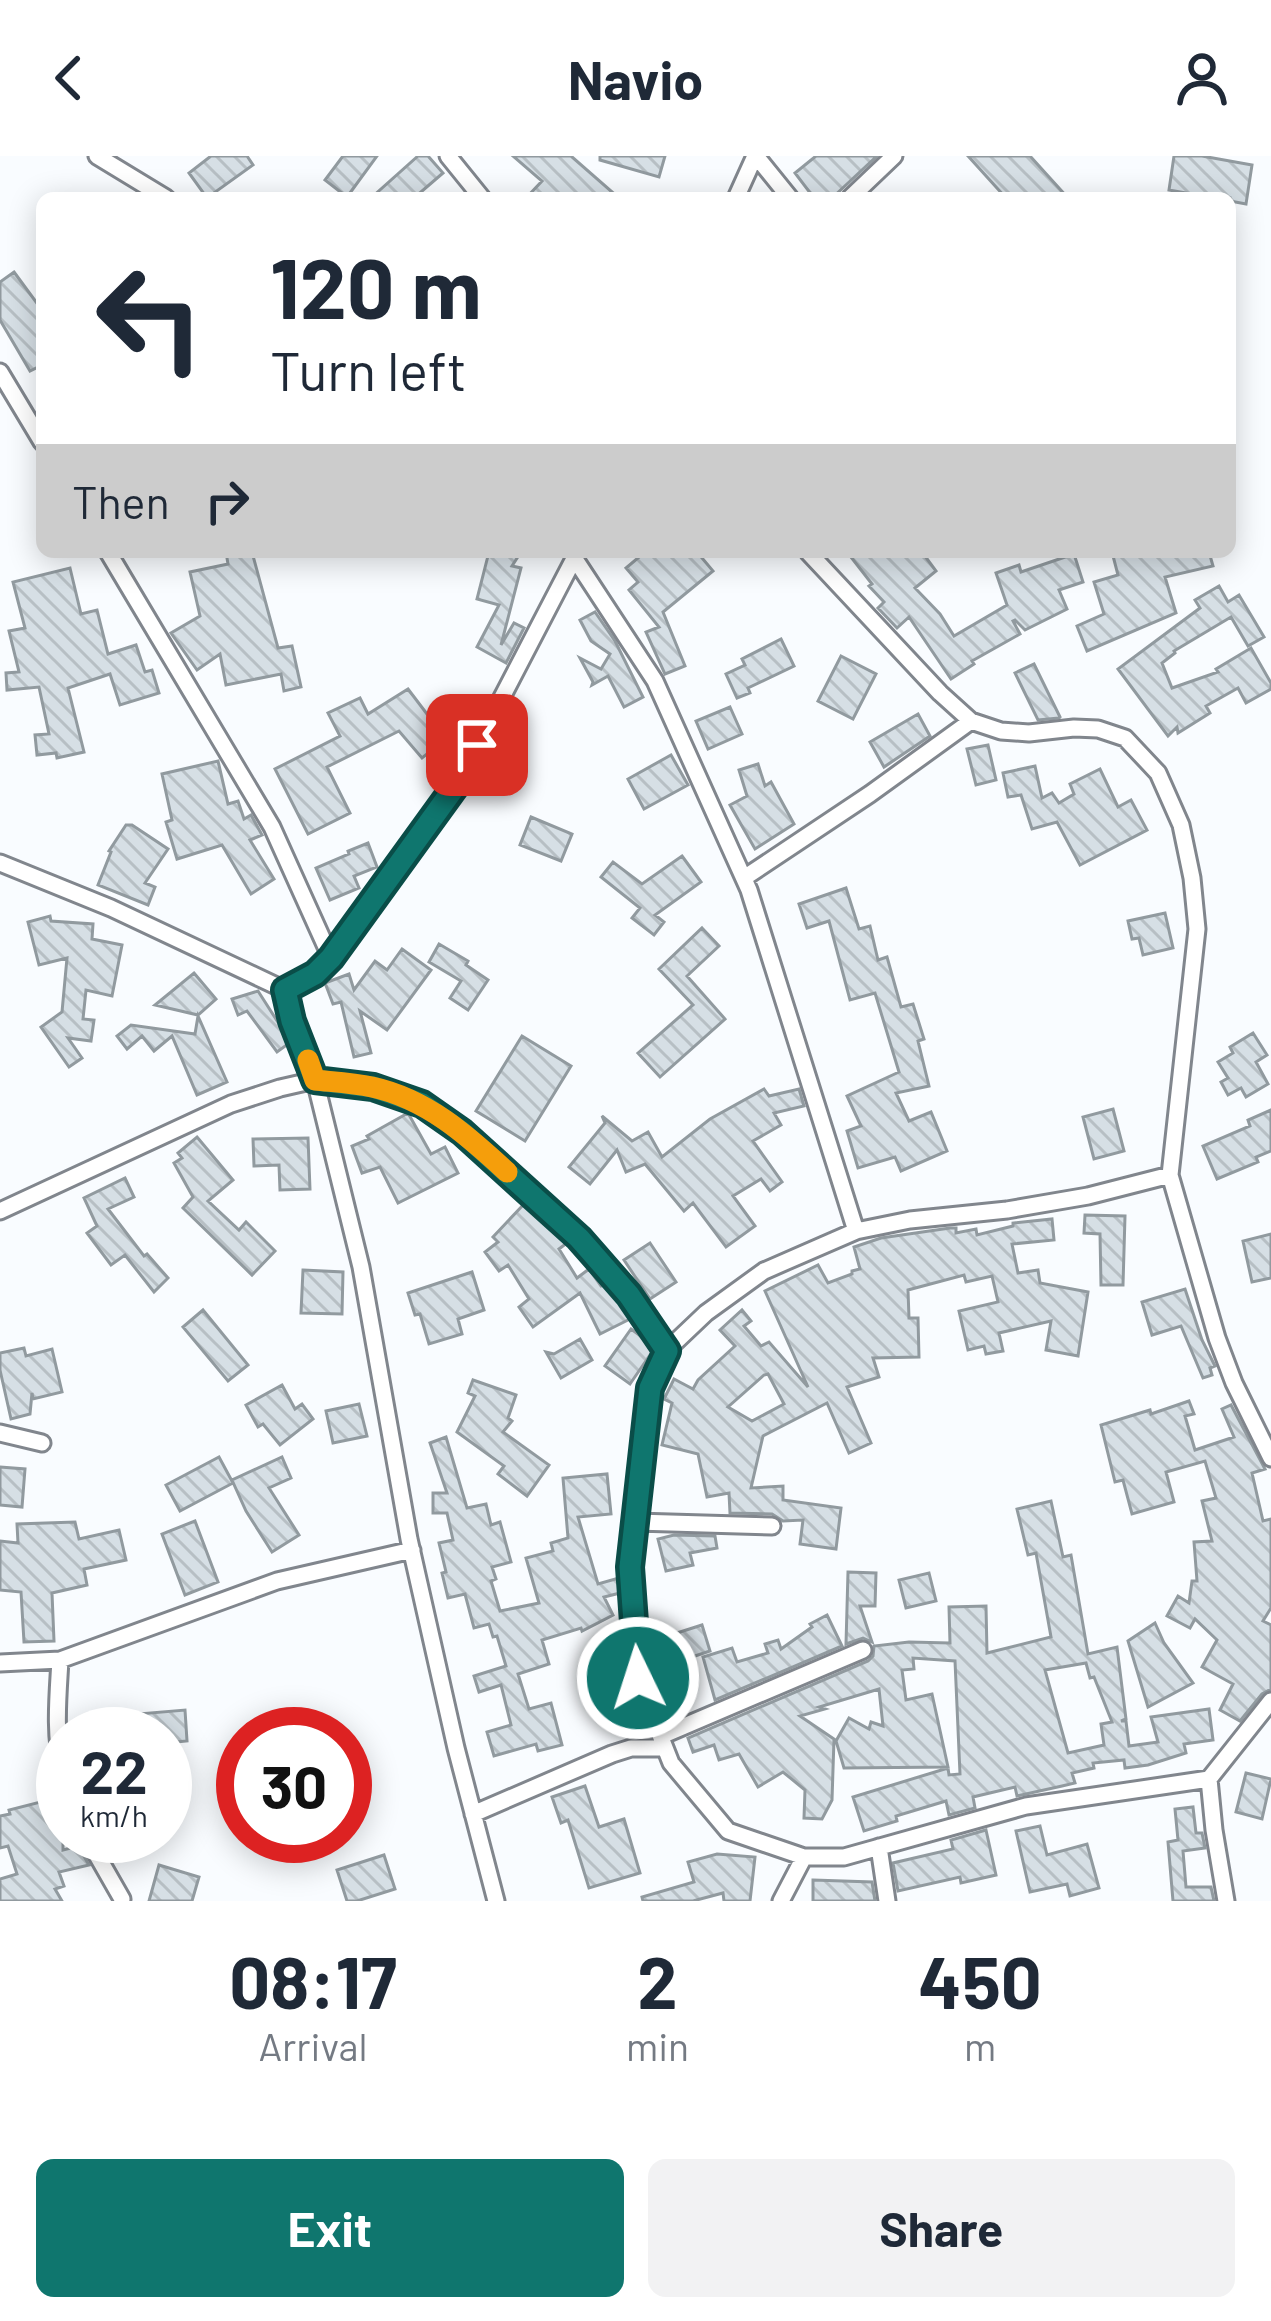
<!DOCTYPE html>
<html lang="en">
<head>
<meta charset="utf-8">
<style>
  body { margin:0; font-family:Barlow,sans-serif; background:#f2f2f3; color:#1f2937; height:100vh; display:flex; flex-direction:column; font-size:45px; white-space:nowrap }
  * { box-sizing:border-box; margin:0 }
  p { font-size:39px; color:#747a83 }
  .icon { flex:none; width:66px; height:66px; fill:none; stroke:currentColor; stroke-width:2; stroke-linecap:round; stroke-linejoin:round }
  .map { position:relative; height:1745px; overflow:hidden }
  .side { display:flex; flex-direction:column; background:#fff; flex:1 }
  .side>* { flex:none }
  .top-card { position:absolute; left:36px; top:36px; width:1200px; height:366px; border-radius:18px; box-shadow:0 6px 30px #0003; background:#fff; color:#1f2937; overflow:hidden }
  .speed { position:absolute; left:36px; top:1551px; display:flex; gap:24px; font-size:60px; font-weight:700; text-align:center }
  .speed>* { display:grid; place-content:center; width:156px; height:156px; border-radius:50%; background:#fff; box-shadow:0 6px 30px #0003; line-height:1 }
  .speed small { font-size:30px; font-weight:400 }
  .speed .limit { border:18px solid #d22; background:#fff; color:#111 }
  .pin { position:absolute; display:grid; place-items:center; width:102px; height:102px; color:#fff; margin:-51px; border-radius:24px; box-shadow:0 6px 18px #0006 }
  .me { position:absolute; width:132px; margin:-66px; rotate:356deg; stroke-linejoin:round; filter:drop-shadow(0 0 9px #0008) }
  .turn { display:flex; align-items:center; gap:42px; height:252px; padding:0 36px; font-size:54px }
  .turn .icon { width:156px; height:156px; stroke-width:2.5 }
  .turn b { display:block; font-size:84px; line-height:102px }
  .then { display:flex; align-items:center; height:114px; padding:0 36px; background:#0003; gap:24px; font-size:45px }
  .eta { display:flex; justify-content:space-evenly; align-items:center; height:204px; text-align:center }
  .eta b { font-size:72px; font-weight:700; line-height:84px }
  .action { display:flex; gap:24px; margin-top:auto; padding:24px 36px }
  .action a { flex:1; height:138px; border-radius:18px; background:#0f766e; color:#fff; font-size:48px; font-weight:700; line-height:138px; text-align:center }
  .action a+a { background:#f2f2f3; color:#1f2937 }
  header { display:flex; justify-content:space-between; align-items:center; height:156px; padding:0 36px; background:#fff; font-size:54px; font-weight:700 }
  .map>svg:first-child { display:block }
  .building { fill:url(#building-back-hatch); stroke:#919a9f; stroke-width:3; fill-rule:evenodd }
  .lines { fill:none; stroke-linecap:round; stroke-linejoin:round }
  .street-casing { stroke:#81868d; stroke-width:21 }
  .street { stroke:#fff; stroke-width:15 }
  .route-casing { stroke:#0a4d48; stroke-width:30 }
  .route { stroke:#0f766e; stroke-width:21 }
  .slow { stroke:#f59e0b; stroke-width:21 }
</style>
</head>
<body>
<header><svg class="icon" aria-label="back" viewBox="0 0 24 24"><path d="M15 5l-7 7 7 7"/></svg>Navio<svg class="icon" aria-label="person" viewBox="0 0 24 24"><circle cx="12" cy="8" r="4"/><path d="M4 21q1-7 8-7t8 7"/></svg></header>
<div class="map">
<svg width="1271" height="1745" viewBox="0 0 1271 1745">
  <defs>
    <pattern id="building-back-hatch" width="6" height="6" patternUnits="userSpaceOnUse" patternTransform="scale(3)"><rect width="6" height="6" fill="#d6dfe5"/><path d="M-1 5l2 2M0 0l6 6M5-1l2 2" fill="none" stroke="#b7bfc4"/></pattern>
  </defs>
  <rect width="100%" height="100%" fill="#f9fcff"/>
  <path class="building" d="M211,0H247L253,9L207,42L189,17Z
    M343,0H377L347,41L325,24Z
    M418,0H428L443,17L414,42H371Z
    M513,0H571L619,42H526L542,25Z
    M600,0H665L659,21L600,4Z
    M816,0H877L832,42H814L795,17Z
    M968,0H1030L1068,42H1006Z
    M1174,0H1202L1252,9L1246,48L1230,45V42H1214L1169,34Z
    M14,116L42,154V209L30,215L0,164V126Z
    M226,396H252L278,492L292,490L301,531L284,535L281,518L226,529L220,498L197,514L171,477L200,460L190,416L228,408Z
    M489,396H521L512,410L521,412L501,489L514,467L524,472L506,507L477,491L499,449L477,443Z
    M645,396H697L713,415L663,456L685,510L665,518L646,476L659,471L629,434L638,426L626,412Z
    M847,396H922L936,415L915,432L940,458L954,480L1007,449L996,417L1019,409L1021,416L1074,398L1083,426L1059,434L1067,453L1025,474L1015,464L1013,465L1020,478L972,505L974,508L951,523L909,461L897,472L878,452L884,446L869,430L872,428Z
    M1112,396H1209L1213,410L1165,421L1176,457L1087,495L1077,470L1104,458L1094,426L1118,419Z
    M70,412L81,458L97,454L108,498L136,489L145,516L152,514L159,537L120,549L110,518L68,532L84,596L57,602L56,597L37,599L35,579L49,578L39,531L7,534L6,517L19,516L9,475L25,472L13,426Z
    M1219,430L1228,446L1239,439L1264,481L1248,490L1231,461L1174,495L1175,497L1162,507L1172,532L1218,516L1216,513L1251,492L1271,527V533L1246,547L1238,532L1206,550L1210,557L1178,577L1177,571L1168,580L1118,513L1200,452L1195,444Z
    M595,456L615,485L643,541L624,551L608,520L592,529L593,526L580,502L601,513L610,498L591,485L580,464Z
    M781,483L794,510L748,532L750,537L737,542L726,518L745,509L742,503Z
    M841,500L876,518L853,563L818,545Z
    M1034,508L1060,561L1059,562L1038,564L1015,517Z
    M408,533L446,583L422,602L399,575L327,611L350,657L308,678L275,613L340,580L328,557L360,542L368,558Z
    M730,551L742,578L708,593L696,565Z
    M918,558L930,580L884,611L870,586Z
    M988,589L996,624L976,629L967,593Z
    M671,599L688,629L644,653L628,623Z
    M218,605L228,648L238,645L244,663L251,659L262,679L250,684L274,723L251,738L222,689L177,703L166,666L172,664L162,618Z
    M758,608L765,630L771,626L794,668L755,693L730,649L747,640L739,614Z
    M1035,610L1042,642L1052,637L1059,647L1074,638L1070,628L1100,613L1118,651L1131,644L1147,674L1080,709L1057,666L1032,673L1021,639L1008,641L1003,617Z
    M531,661L572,678L561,705L520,689Z
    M126,669H132L168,693L145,727L155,731L148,749L98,729L111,696L109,695Z
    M368,687L377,711L354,720L359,732L330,744L316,712L349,698L348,695Z
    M682,700L701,726L655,759L664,766L654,779L632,762L640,752L601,721L613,706L642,728Z
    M846,732L859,773L870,770L878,804L887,801L901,851L913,848L924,883L918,885L929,930L896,937L909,965L931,956L947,995L901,1015L895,1001L858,1012L847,975L861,970L847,940L899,916L875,837L850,844L829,765L807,772L799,748Z
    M1165,757L1173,792L1143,799L1139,782L1132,783L1128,765Z
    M50,760L51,765L93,768L92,783L122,789L112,840L86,834L83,863L94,864L91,885L68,882L82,902L69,911L41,871L62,856L67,802L39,809L28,766Z
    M702,772L719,790L687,820L725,863L660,921L638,897L693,849L659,813Z
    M439,788L468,805L466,809L488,824L468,854L450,842L461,825L429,806Z
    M402,793L431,814L387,874L360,855L371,897L354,901L341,846L333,848L325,827L349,818L354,834L375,805L387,814Z
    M194,817L216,843L198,859L155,849Z
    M258,835L281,871L288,888L277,896L247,855L238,859L232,843Z
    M198,860L227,926L197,939L172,880L154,895L142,880L127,893L117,880L131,869L195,878Z
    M1253,877L1267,899L1256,906L1268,928L1246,941L1241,932L1228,939L1221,926L1228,922L1218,906L1233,897L1230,891Z
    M522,880L571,910L525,985L476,955Z
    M764,933L769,940L799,933L804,950L774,957L781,969L753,985L782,1026L770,1035L761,1023L733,1040L755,1070L726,1091L693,1047L684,1055L645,1008L626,1016L617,994L590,1028L569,1011L605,967L602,960L632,985L648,976L662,1001L710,963Z
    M1113,953L1124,995L1094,1003L1083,961Z
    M1271,954V995L1256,1001L1258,1006L1217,1023L1203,990L1250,970L1248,964Z
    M408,957L431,998L445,991L458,1017L398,1047L380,1011L362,1017L352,990L369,983L367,980Z
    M197,981L233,1024L208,1045L239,1074L246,1066L275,1095L252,1119L183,1052L193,1041L174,1007L182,1002L178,997Z
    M308,982L310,1033L280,1034L279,1009L254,1010L253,983Z
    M125,1022L134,1041L108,1053L144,1100L147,1098L168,1122L154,1136L125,1099L111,1109L87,1077L97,1070L84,1042Z
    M524,1048L567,1087L559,1093L577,1122L589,1113L601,1130L604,1129L619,1146L630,1163L600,1178L580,1137L533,1171L519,1151L529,1143L508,1109L499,1115L485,1096L498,1086L493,1081Z
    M1085,1059L1125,1060L1123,1129H1101L1100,1078L1084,1077Z
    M1052,1063L1054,1084L1012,1088L1018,1117L1038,1114L1040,1127L1088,1136L1078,1200L1046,1194L1051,1165L999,1177L1003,1195L986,1198L984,1190L968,1194L959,1155L998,1146L992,1120L966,1126L964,1119L908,1134L909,1162H918L919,1201L873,1202L879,1221L847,1231L871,1287L849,1297L827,1247L763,1280L751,1332L783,1330V1344L841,1352L836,1393L800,1388L803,1364L783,1365L772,1358L730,1357L729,1337L707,1341L698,1298L662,1289L672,1247L664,1243L674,1223L693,1233L698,1224L735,1190L720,1174L742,1154L751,1165L744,1170L761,1190L769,1186L808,1231L765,1135L818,1109L828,1127L852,1118V1115L860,1113L854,1091L881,1082L950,1072H956V1077L976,1073L977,1079L1013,1070V1067ZM768,1218L784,1248L752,1265L728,1251L764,1219Z
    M1271,1078V1122L1252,1126L1243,1085Z
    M650,1087L676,1126L650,1143L624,1104Z
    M303,1114L343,1116L342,1158L301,1157Z
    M472,1116L484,1154L458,1163L462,1178L429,1188L420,1158L415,1159L408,1137Z
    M1185,1133L1202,1184L1215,1210L1210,1212L1212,1219L1203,1222L1181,1170L1152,1179L1142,1146Z
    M203,1154L248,1209L228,1225L183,1171Z
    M631,1173L642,1181L652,1196L630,1228L605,1210Z
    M580,1183L592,1204L561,1222L546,1196L554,1198Z
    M24,1192L26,1200L52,1193L62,1236L33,1243L32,1237L30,1258L11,1263L0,1214V1197Z
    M473,1224L516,1239L508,1262L512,1265L503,1276L549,1309L527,1340L498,1318L504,1310L457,1276L475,1240L468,1237Z
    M282,1229L295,1253L302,1248L313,1263L280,1289L263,1268L258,1271L246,1249Z
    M1189,1245L1194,1258L1185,1260L1195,1294L1234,1281L1222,1253L1231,1249L1265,1313L1252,1317L1263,1365L1271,1363V1452L1263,1465L1271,1469V1533L1262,1538L1240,1565L1220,1554L1233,1528L1202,1511L1217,1484L1195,1463L1190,1472L1167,1460L1178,1440L1189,1447L1192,1425H1197L1194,1386L1212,1385L1202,1345L1216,1342L1205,1305L1166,1316L1174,1346L1132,1358L1123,1324L1115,1326L1101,1269L1150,1254L1151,1258Z
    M359,1248L367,1280L333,1287L326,1255Z
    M446,1281L467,1352L486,1348L491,1369L500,1366L511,1406L492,1411L496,1423L491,1425L500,1455L539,1447L526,1402L553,1395L551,1387L568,1382L563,1322L607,1318L611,1358L578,1361L598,1428L619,1422L620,1437L604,1441L613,1459L582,1475L581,1472L542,1484L549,1508L518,1518L529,1553L551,1547L562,1589L538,1595L536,1588L494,1600L487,1576L511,1569L501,1529L479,1536L474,1520L506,1510L497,1480L493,1481L489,1468L474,1472L465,1438L448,1442L442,1417L446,1416L439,1387L453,1384L447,1357H433V1337H447L430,1287Z
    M219,1301L233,1327L180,1355L166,1329Z
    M282,1301L291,1322L269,1332L299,1379L272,1396L246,1355L232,1324Z
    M0,1311L25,1313L22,1351L0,1349Z
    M1051,1345L1063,1401L1071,1399L1088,1498L1117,1491L1126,1563L1121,1565H1126L1129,1590L1158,1586L1151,1561L1209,1553L1213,1584L1184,1588L1186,1597L1148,1609L1125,1612L1124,1604L1093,1607L1094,1612L1072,1617L1075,1627L1062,1630L1017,1640L1015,1631L973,1641L975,1652L949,1659L946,1645L896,1660L897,1665L864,1675L853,1641L948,1612L949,1619L960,1618L955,1505L913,1502L914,1513L902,1514L906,1544L932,1538L948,1611L844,1612L836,1585L849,1562L869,1573L871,1566L883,1570L879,1533L819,1551L825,1553L800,1560L834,1583L832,1644L822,1663L804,1662L805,1634L783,1616L758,1631L739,1598L719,1604L714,1589L693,1596L688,1582L868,1505L873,1500L874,1490L909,1486L950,1487L949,1451L986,1450L987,1497L1051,1481L1036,1397L1028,1399L1017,1353ZM1086,1507L1090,1522L1094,1521L1112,1566L1101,1568L1104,1589L1068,1597L1045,1514Z
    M195,1365L218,1426L185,1439L162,1378Z
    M75,1366L79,1383L119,1374L126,1404L84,1413L87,1429L52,1437L54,1485L24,1486L21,1436L0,1434V1385L18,1387L17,1368Z
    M674,1379L715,1380L717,1392L690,1397L693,1409L666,1415L658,1383Z
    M848,1416L876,1417L875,1450H860L872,1486L863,1482L846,1488Z
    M929,1417L936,1445L906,1452L899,1424Z
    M827,1459L842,1490L715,1544L703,1501L732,1492L737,1506L768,1497L765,1488L778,1484L781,1493L812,1471L810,1468Z
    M1155,1467L1164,1487L1193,1527L1148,1551L1128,1485Z
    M702,1469L710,1495L668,1509L677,1529L659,1536L650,1516L666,1509L658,1483Z
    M185,1554L187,1585L165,1587V1578H116L114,1560Z
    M1246,1617L1271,1623L1262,1663L1236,1656Z
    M585,1630L599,1671L624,1663L640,1717L589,1732L568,1664L561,1667L552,1641Z
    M56,1642L63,1672V1694L78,1690L89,1709L59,1716L64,1730L55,1733L62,1745H0V1723L17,1718L8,1690L0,1692V1660L10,1658L9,1654Z
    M1193,1651L1196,1677H1202L1205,1692L1183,1695L1186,1731H1211L1214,1745H1173L1168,1686L1178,1684L1175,1653Z
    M1040,1670L1047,1699L1087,1688L1099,1732L1070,1740L1067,1728L1030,1736L1016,1675Z
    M986,1674L996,1719L961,1727L960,1721L898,1735L893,1707L953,1693L951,1684Z
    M717,1698L755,1701L750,1745H724L723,1737L693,1745H643L642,1741L694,1726L688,1706Z
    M384,1699L395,1733L357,1745H347L337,1714Z
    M159,1709L199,1721L192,1745H149Z
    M813,1724L872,1726L875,1745H813Z"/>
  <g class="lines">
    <g class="street-casing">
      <path id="street" d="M97,0L166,42
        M448,0L482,42
        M756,0L790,42
        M736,42L755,0
        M850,42L894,0
        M0,216L42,286
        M108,396L272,671L331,802
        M808,396L940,537L971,565L1001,575L1029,577L1074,572L1098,573L1125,582L1158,617L1181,669L1192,722L1197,773L1170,1019L1217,1182L1234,1227L1271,1302
        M575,403L655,525L749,734L856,1075
        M0,707L111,752L285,834L292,865L315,924L361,1111L409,1383L456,1592L496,1745
        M744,722L870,638L971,565
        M285,834L315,818L331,802L457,628L577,397
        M1170,1019L1088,1040L1007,1054L910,1064L856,1075L764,1115L706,1157L666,1195L650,1232L630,1411L638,1523L671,1607L728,1675L804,1701H844L1026,1650L1209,1623
        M0,1055L231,948L280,932L315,924L373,931L421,948L462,976L579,1082L629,1139L666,1195
        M0,1277L42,1287
        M636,1366L772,1370
        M60,1504C58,1540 54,1578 63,1614
        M0,1507L60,1504L277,1425L412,1394
        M661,1580L863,1494
        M473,1658L612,1598L631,1592H665
        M86,1680L122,1743
        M879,1691L887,1745
        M781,1745L804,1701
        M1226,1745L1214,1674L1209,1623L1271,1545"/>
    </g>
    <use href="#street" class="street"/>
  </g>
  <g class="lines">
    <g class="route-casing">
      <path id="route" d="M477,589L457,628L331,802L315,818L285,834L292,865L315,924L373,931L422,948L462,976L579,1082L629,1139L667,1195L650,1232L630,1411L638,1522"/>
    </g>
    <use href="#route" class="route"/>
    <path class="slow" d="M308,904L315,924C334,926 353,927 372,931C427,943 467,979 507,1016"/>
  </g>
</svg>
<div class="speed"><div>22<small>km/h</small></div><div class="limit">30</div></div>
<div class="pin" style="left:477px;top:589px;background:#d93025"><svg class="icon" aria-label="arrive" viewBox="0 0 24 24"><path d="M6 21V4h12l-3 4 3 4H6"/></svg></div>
<svg class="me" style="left:638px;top:1522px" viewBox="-20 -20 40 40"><circle r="17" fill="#0f766e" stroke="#fff" stroke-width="3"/><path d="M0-11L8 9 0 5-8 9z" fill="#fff"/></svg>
<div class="top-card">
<div class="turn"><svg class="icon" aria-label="left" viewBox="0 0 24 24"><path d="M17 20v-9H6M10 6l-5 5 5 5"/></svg><div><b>120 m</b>Turn left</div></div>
<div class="then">Then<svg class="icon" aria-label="right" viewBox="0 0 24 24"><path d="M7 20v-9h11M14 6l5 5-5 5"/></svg></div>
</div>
</div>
<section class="side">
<div class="eta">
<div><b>08:17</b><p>Arrival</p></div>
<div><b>2</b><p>min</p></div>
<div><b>450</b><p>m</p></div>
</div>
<div class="action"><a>Exit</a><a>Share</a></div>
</section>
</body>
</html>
